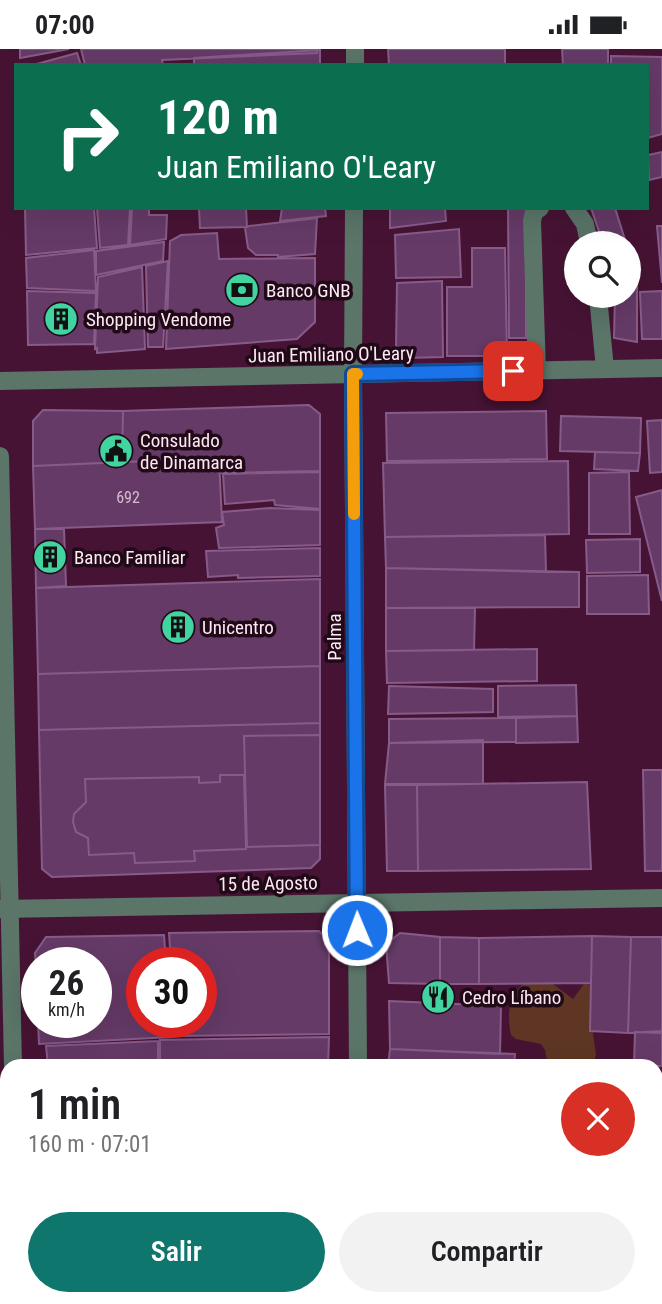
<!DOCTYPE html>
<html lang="es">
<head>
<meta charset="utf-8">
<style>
  body { margin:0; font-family:"Roboto Condensed",sans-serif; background:#f2f2f2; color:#202124; height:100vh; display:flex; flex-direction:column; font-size:26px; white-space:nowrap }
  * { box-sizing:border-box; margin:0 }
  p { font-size:23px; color:#757577 }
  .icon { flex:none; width:38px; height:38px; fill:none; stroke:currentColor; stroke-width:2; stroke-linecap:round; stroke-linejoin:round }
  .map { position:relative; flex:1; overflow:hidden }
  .sheet { position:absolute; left:0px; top:1010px; width:663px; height:247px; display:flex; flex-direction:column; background:#fff; border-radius:21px 21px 0 0; box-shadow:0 7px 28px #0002 }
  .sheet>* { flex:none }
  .top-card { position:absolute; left:14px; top:14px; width:635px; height:147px; border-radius:0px; box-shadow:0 7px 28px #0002; background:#0b6e4f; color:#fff; overflow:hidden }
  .tools { position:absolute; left:564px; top:182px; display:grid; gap:14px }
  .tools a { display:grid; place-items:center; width:77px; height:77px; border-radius:50%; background:#fff; box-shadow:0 7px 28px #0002; font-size:35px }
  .speed { position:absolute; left:21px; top:898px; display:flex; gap:14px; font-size:35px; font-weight:700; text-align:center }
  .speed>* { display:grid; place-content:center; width:91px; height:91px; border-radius:50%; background:#fff; box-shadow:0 7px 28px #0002; line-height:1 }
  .speed small { font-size:18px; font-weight:400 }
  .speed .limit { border:10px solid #d22; background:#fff; color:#111 }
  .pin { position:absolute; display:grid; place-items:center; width:60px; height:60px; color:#fff; margin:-30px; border-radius:14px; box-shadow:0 4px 10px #0006 }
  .me { position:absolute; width:77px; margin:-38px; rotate:359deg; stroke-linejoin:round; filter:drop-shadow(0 0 5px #0008) }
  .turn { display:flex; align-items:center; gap:24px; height:147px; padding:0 28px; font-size:32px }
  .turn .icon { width:91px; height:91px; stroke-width:2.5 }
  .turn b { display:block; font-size:49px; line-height:60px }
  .round { display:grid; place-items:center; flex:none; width:74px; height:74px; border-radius:37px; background:#f2f2f2 }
  .overview { display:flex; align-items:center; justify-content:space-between; height:119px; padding:0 28px }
  h1 { font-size:42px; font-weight:600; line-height:52px }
  .cta { display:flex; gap:14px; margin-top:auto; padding:14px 28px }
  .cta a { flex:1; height:80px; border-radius:42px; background:#0f766e; color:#fff; font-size:28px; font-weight:600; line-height:80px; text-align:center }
  .cta a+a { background:#f2f2f2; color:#202124 }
  .status { display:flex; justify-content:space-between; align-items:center; height:49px; padding:0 35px; background:#fff; direction:ltr }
  .status svg { height:19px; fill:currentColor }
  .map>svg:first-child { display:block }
  .green { fill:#5e3623 }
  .building { fill:#653a67; stroke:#875b89; stroke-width:2 }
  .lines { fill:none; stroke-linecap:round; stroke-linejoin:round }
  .minor { stroke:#5b7569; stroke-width:18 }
  .route-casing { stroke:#114b97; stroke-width:18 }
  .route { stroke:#1a73e8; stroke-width:12 }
  .slow { stroke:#f59e0b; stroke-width:12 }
  .labels { text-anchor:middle; stroke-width:7; stroke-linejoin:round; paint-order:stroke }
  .number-label { font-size:16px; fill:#d7bcd0 }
  .poi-label { font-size:19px; fill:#fde8f3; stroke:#200a17; text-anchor:start }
  .street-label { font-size:19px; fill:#fde8f3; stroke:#200a17 }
</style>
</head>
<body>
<div class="status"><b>07:00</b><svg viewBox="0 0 49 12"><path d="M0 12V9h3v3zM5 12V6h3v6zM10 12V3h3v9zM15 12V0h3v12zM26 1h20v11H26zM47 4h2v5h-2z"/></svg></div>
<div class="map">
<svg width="662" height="1255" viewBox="0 0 662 1255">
  <rect width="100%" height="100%" fill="#471334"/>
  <path class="green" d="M530,930L549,932L573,950L584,935L597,937L593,985L596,1006L592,1017H548L545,1001L541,995L516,990L511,986C506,963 509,943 530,930Z"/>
  <path class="building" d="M20,0H69L20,9Z
    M81,0H317V4L162,11L163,16H85Z
    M388,0H505V16H389Z
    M562,0H608V16H563Z
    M320,1V16H194V9Z
    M77,4L81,16H33Z
    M611,7L662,8V85L648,89V16H611Z
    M662,103V128L649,131L648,106Z
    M25,159H94L97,199L26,206Z
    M97,159H130L128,196L100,199Z
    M132,159H149V166H167L166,190L130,196Z
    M199,159H246L247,178L200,179Z
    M282,159H325L326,167L280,172Z
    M390,159H445L446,172L390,179Z
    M508,159H526V289H509Z
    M591,159H615L626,194H603Z
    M317,169L315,205L278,208V206H256L248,199L245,179L249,177Z
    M657,177H662V234Z
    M459,180L461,228L396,229L395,186Z
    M217,184L219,210L315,209V273L297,290L166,300L170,192L181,186Z
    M164,193L163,212L96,226V202Z
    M472,199H505L507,307H447V238H472Z
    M628,200L637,227V293L614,289L615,247H628Z
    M94,201L96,242L27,239L26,209Z
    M168,212L163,298H148L146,217Z
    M142,218L145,300L97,304V299L95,300L98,228Z
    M442,232L443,308L406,309L396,299L397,234Z
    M27,242L96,244L94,295L28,296Z
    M662,242V290H642L640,243Z
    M309,356L320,365V422L220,424L219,409L122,413L123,362Z
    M43,361L123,362L122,413L33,417V372Z
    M546,362L547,410L387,412L386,364Z
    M561,367L641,369L640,404L560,402Z
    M662,371V423L650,424L647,372Z
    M595,403L640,404L638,422L594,420Z
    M219,409L222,473L35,480L33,417Z
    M568,412L569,485L385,488L383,414Z
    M320,423V460L275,456L274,451L225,455L223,425Z
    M629,423L630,485H589V424Z
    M662,441V552L636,448Z
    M270,459L320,461V496L219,499L216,479L224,476L222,463Z
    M35,480H64L66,537L36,539Z
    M545,486L546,523L386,519L385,488Z
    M640,490V523L587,524L586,491Z
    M320,499V527L238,529V526L208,528L206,502Z
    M386,519L579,523V558L386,559Z
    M648,526L649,565H587V527Z
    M320,530V617L38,625L36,539Z
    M386,559H475L474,601L386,602Z
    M537,600V632L387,634L386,602Z
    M320,617V674L39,681L38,625Z
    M576,636L577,667L498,668V637Z
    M389,637L493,640V663L388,665Z
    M577,667L578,693L516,694V669Z
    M516,669V693L389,694V670Z
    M320,674V810L311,819L52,828L42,820L39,681Z
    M320,686V796L247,798L244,687Z
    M483,691V735H385L389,694Z
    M643,721H662V822H645Z
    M220,726H244L246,800L194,802L195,812L135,814L134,804L89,806L88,789L76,783L73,773L74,765L86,753L85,730L199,728V734L220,733Z
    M587,733L591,820L418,822L417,736Z
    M385,736H417L418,822H387Z
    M319,882L329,892V985L176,987L175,973H201V914H171L169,884Z
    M400,884L440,888V935L389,934L386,895Z
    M164,886L166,914H142V973H170L171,988L39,995L38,973H96V914H37V936L35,904L46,888Z
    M592,887L631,888L628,984L590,982Z
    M592,887L591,934L479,935V889Z
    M440,888L479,889V935H440Z
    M631,888H662V982L628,984Z
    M389,952L501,957L500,1005L390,1000Z
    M635,983L662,984V1017L634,1016Z
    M329,988L328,1017H160V991Z
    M158,992V1017H48L46,997Z
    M390,1000L515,1005L514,1017H388Z
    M656,1076L662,1077V1143L656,1142Z
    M656,1151L662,1152V1193L656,1192Z
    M656,1201H662V1240H656Z
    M656,1248L662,1249V1255H572L573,1250Z
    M45,1250H197V1255H44Z
    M198,1250H331V1255H197Z
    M391,1250H515L446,1255H392Z
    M553,1250L554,1255H467Z"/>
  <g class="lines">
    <path class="minor" d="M355,16V0
      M354,159L353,325L358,1017
      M574,159L585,175L589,194
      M598,247L605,320
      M537,322L532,172L534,163L540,159
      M0,332L662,319
      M0,407L13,1017
      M0,860L662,849
      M18,1250V1255
      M360,1250V1255
      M583,1255V1251"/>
  </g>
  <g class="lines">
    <g class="route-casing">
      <path id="route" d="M357,881L353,325L513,322"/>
    </g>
    <use href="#route" class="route"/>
    <path class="slow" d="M354,465L353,325H357"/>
  </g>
  <defs>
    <g id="bank-disc" transform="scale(1.75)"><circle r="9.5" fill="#41d4a1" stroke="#200a17"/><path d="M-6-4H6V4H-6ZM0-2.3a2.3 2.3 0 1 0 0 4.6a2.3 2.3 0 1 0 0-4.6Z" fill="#111"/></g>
    <g id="building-disc" transform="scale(1.75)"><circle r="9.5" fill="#41d4a1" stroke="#200a17"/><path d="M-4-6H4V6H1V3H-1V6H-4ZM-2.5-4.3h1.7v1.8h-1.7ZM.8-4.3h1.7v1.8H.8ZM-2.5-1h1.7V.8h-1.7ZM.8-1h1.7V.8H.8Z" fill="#111"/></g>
    <g id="civic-disc" transform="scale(1.75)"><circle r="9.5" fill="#41d4a1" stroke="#200a17"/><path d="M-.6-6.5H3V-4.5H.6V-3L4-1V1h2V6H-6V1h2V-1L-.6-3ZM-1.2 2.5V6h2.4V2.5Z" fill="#111"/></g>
    <g id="restaurant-disc" transform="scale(1.75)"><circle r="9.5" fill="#41d4a1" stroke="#200a17"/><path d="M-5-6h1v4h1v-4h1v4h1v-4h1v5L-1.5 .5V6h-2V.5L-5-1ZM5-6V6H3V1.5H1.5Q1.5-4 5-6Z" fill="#111"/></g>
  </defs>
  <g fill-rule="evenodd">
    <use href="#bank-disc" x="242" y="241"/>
    <use href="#building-disc" x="61" y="270"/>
    <use href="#civic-disc" x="116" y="402"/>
    <use href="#building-disc" x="50" y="508"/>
    <use href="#building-disc" x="178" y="578"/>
    <use href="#restaurant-disc" x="438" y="948"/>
  </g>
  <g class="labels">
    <g class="number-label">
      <text x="128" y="454">692</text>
    </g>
    <g class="poi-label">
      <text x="266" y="248">Banco GNB</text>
      <text x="86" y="277">Shopping Vendome</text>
      <text x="140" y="398">Consulado<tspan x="140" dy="22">de Dinamarca</tspan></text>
      <text x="74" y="515">Banco Familiar</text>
      <text x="202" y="585">Unicentro</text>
      <text x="462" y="955">Cedro Líbano</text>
    </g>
    <g class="street-label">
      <text transform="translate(331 305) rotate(-1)" y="7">Juan Emiliano O'Leary</text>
      <text transform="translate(334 588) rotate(-90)" y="7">Palma</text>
      <text transform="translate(268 834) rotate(-1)" y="7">15 de Agosto</text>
    </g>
  </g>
</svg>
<div class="tools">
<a><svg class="icon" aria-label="search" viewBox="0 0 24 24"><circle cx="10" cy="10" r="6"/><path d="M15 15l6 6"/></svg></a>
</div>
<div class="speed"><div>26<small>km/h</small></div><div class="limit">30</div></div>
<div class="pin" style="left:513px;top:322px;background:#d93025"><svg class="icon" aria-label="arrive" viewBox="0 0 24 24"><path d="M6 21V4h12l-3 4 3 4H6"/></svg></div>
<svg class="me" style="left:357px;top:881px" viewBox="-20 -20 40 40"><circle r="17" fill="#1a73e8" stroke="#fff" stroke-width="3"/><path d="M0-11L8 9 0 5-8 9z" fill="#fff"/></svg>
<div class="top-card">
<div class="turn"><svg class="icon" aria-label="right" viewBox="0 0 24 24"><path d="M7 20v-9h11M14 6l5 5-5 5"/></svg><div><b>120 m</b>Juan Emiliano O'Leary</div></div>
</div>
<section class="sheet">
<div class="overview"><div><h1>1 min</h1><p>160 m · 07:01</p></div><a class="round" style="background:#d93025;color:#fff"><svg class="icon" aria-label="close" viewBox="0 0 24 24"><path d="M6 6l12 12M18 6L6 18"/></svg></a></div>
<div class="cta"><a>Salir</a><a>Compartir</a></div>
</section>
</div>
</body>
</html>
